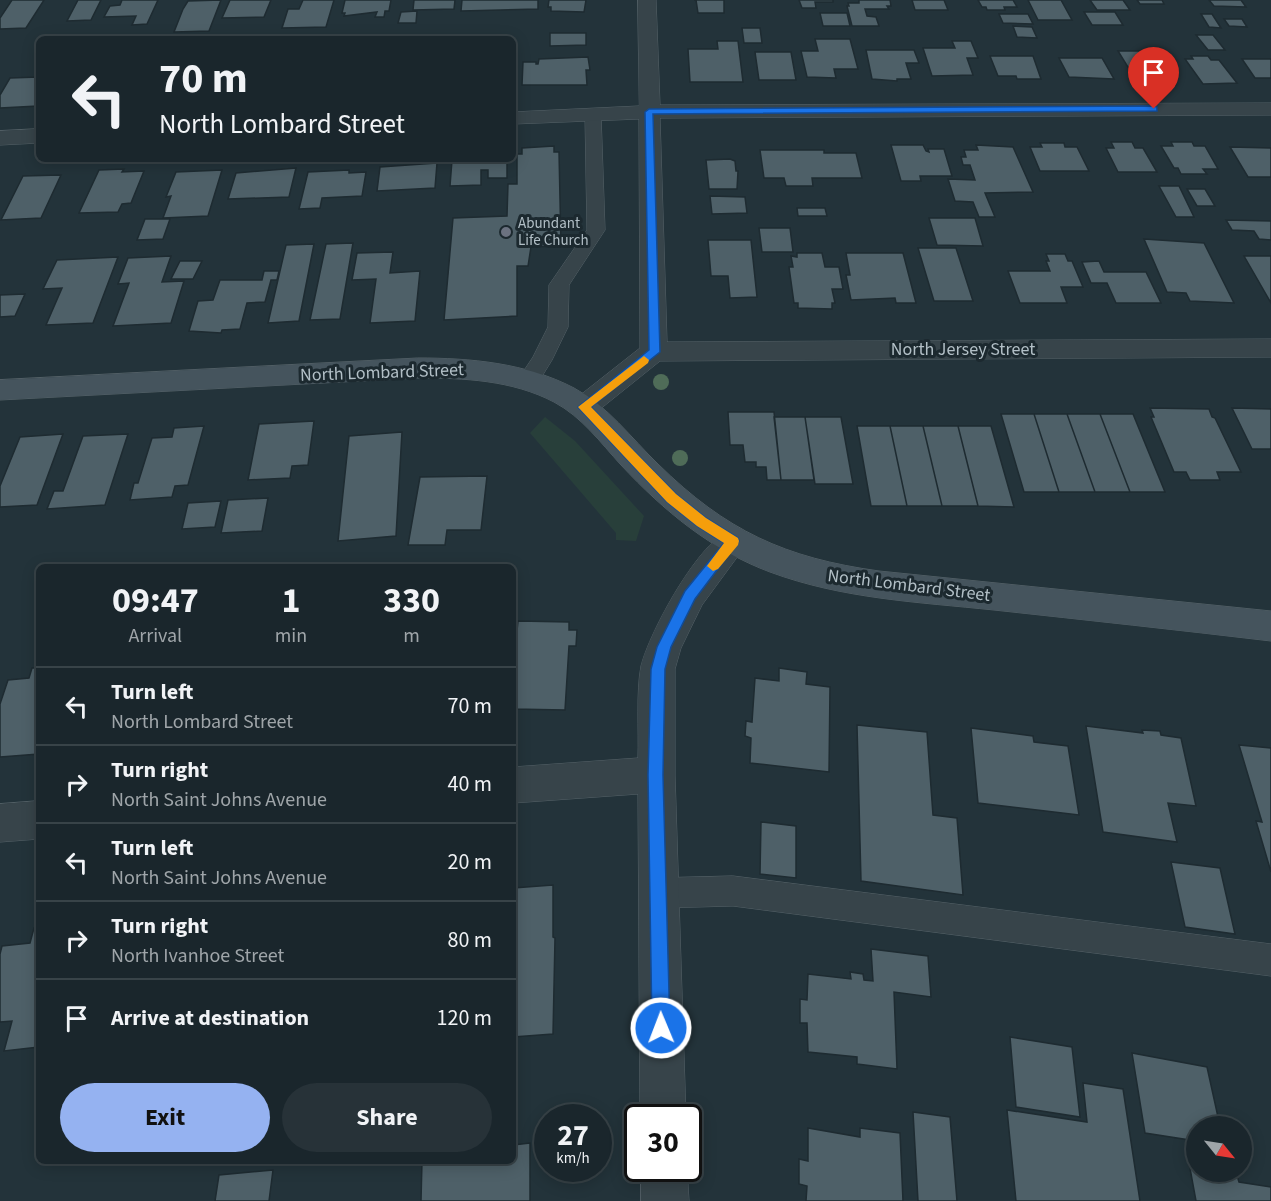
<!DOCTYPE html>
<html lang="en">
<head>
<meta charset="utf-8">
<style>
  body { margin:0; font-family:"Source Sans 3",sans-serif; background:#273238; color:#f1f3f6; height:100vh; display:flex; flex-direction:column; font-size:22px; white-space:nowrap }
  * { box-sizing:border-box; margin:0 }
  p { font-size:20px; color:#9fa5a9 }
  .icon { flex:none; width:33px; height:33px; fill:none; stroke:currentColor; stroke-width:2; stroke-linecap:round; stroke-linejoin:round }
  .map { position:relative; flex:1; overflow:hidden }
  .panel { position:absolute; left:36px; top:564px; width:480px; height:600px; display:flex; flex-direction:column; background:#1a262c; border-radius:9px; box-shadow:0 3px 15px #0003,0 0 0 2px #384348 }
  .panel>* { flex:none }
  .guide { position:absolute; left:36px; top:36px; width:480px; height:126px; border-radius:9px; box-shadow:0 3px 15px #0003,0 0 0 2px #384348; background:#1a262c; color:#f1f3f6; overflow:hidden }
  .needle { width:39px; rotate:120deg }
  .tools { position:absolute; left:1186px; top:1116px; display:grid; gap:12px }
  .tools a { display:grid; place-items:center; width:66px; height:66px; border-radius:50%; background:#1a262c; box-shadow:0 3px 15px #0003,0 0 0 2px #384348; font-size:30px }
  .speed { position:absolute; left:534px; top:1104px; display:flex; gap:12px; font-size:30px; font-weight:700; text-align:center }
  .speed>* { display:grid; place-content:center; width:78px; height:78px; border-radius:50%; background:#1a262c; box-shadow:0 3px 15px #0003,0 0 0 2px #384348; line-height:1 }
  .speed small { font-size:15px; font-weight:400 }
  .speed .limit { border:3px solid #111; border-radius:9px; background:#fff; color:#111 }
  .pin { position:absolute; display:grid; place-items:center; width:51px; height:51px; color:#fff; margin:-62px -26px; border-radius:50% 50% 50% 0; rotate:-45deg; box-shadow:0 0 6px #0007 }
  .pin .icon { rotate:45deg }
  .me { position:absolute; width:66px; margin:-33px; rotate:359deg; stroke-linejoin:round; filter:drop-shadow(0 0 4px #0008) }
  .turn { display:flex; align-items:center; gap:21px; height:126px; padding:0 24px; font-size:27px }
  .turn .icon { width:78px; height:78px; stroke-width:2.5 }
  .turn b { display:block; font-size:42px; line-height:51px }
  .eta { display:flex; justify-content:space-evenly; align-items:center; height:102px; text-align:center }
  .eta b { font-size:36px; font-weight:700; line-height:42px }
  .action { display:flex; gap:12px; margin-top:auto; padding:12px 24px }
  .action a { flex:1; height:69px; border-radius:36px; background:#95b2f1; color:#111; font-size:24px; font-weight:700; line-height:69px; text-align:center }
  .action a+a { background:#273238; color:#f1f3f6 }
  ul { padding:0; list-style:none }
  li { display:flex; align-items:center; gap:18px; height:78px; padding:0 24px; border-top:2px solid #384348 }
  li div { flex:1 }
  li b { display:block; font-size:22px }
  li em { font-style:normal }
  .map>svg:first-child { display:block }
  .green { fill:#283f3a }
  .building { fill:#4e6068; stroke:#1e2b31; stroke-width:1.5 }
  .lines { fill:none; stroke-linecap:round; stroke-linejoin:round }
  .service-casing { stroke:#556268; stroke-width:1 }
  .minor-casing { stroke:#556268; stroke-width:1 }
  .secondary-casing { stroke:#556268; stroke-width:1 }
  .service { fill:#37444a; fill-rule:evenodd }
  .minor { fill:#37444a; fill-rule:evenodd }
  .secondary { fill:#45545d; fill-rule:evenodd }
  .tree { fill:#4f6c58 }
  .route { fill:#1a73e8; stroke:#114b97; stroke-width:1.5 }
  .slow { fill:#f59e0b }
  .worship-dot { fill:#6b7280; stroke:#1c292f; stroke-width:2 }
  .labels { text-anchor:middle; stroke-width:6; stroke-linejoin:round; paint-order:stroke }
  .far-poi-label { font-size:15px; fill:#b2bfc6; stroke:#1c292f; text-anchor:start }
  .street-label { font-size:18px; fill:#b2bfc6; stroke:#1c292f }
</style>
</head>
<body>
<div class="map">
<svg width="1271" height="1201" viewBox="0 0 1271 1201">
  <rect width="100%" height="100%" fill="#23333a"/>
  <path class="green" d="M545,417L575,441L644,516L636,541L616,540V533L530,433Z"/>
  <path class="building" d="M12,0H44L26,28L0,29V18Z
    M78,0H101L91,20L67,21Z
    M122,0H158L147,24L132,25L136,16L104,17L110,6L120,5Z
    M221,0L209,31L174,32L183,9L188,1Z
    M230,0H271L264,17L222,18Z
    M303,0H334L326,27L282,28L288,9H299Z
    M345,0H391L389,11H385L384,17H375L377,12L344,16L345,13H342Z
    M414,0H455L454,9L413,10Z
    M462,0H538V9L461,11Z
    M549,0H586L584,12L551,11V7H548Z
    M694,0H724V13H698L696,0Z
    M799,0H833V2H815L816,8H802Z
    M859,0H890L891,6H887L889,9H865L867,16L876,17L879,26H852L847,6H849L848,3H859Z
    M912,0H944L948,10H915Z
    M978,0H1013L1017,7H1004L1005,10H987L986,7H982Z
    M1028,0H1061L1072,20H1038Z
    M1090,0H1123L1130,10H1097Z
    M1137,0H1162L1164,4H1140Z
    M1209,0H1241L1246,7L1214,6Z
    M417,11L416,23H398L401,12Z
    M1084,12H1115L1123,25H1092Z
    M820,13H847L850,26H823Z
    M999,14H1028L1033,24L1003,23Z
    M1201,14H1212L1221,28L1209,27Z
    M1224,19H1242L1247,27L1229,26Z
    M1013,26L1032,27L1037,38L1017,37Z
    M742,28H760L762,43H744Z
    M550,33H586V45L550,46Z
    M1196,35H1213L1225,50H1208Z
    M815,39H850L858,69H834L836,78L807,77L801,51H818Z
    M717,41H738L743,82H690L688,49H718Z
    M952,41H971L978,58H967L973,75L932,76L923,48H955Z
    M866,50H914L919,63H906L911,79H897V81L872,79Z
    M1118,51H1153L1175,85H1139Z
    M755,52H791L796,80H759Z
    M990,56H1033L1041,79H1017L1016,76H998Z
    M1191,56H1208L1211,60H1219L1237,83L1203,84L1185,59H1193Z
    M588,57L590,70H586L587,85H522L523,62H536V64H538L539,59Z
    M1059,58H1102L1114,79L1069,77Z
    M1242,59H1271V78H1255Z
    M39,77L38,106L0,108V95L10,78Z
    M1111,142H1132L1135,148H1143L1157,172H1118L1106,148H1114Z
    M1171,142H1192L1194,146H1205L1218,169H1203L1207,174H1181L1178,168H1174L1161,146H1173Z
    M1040,143H1064L1065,147H1077L1089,171H1040L1030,147H1042Z
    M891,145H923L926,151L929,152L928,149H944L952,176H920L921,181H901Z
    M976,145L1013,147L1033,192L985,193L995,217H979L973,202L955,201L948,179L975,180L970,165H963L961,157H966L964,150H978Z
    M554,146V152H559L561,246L531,247L528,266H517V316L444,320L453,218L507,216L508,184H517V154H522V148Z
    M1230,147L1271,148V177H1248Z
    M760,150H824V153H856L862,178H812L813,186H786L784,178H764Z
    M462,159H507V178H488V170H481V185L450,186L452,160Z
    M730,159L735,161L736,171H738L737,189H709L706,160Z
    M437,163L435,188L377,191L380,167Z
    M296,168L289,197L228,199L236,173Z
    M124,169L122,172L144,171L131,203L122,204L118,212L79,213L99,170Z
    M222,170L208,216L163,218L171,196L166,197L176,172Z
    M349,170V173L366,172L362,196L322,198L320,208L299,209L308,172Z
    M61,175L41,218L1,220L23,176Z
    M1159,186H1179L1194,217H1176Z
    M1187,189H1205L1215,206H1197Z
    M710,196L745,197L747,213L712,214Z
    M797,208H825L827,216H798Z
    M929,218H975L983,246L937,245Z
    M145,219H170L163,239L137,240Z
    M1226,220L1271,221V240L1259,239L1254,231L1232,230Z
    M759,228H790L793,252H762Z
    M1144,239L1204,243L1234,303L1190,301L1186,293L1167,292Z
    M708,240H751L757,297L730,298L728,276H711Z
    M353,243L340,319L310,320L326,244Z
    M314,244L299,321L268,323L286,245Z
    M918,248H956L973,301H934Z
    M393,252L390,273L420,271L415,321L370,323L376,279L352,280L357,253Z
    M797,253H822L825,267H839L843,289H832L835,303H832V309L798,308V303H794L789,267H793L791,256L797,257Z
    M846,253H903L916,303H896L895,298L851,300L846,275H850Z
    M1046,254H1065L1068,261H1072L1083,287H1061L1067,303H1020L1008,271H1050L1046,261H1049Z
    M171,256L162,282L184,281L171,323L113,326L129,283L118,284L128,258Z
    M1244,256H1271V303Z
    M118,257L93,323L46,325L62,288L43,289L57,260Z
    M180,261H202L193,279H171Z
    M1099,261L1104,272H1146L1161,303H1116L1107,283H1091L1082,262Z
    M264,271H279L277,280H271L265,302L247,303L240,329L222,330L221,333L189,331L198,301L213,300L220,280H262Z
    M25,294L15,316L0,317V295Z
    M1150,408L1209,409L1212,417L1215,418L1241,472H1217L1220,480H1190L1186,472H1174L1151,417H1154Z
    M1232,408L1271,409V449H1252Z
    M728,412H774L781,480H767L766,467H756V462H745L743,445H730Z
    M1001,414H1034L1059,492H1024Z
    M1034,414H1067L1095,492H1059Z
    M1067,414H1100L1130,492H1095Z
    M1100,414H1133L1165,492H1130Z
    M774,417H805L814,480H781Z
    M805,417H841L853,484H815Z
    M314,421L308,465L292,466L290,478L248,480L259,424Z
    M204,426L188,485L175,486L172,497L130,500L134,483H138L152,438L172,437L174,428Z
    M857,426H890L907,506H871Z
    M890,426H923L942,506H907Z
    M923,426H958L978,506H942Z
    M958,426H991L1014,507L978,506Z
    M402,432L396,536L338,541L349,436Z
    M63,434L37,505L0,507V486L20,437Z
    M128,434L105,505L47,509L54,491H63L83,436Z
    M487,476L481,530H447L445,545H408L420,477Z
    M268,498L262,531L221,533L228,500Z
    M221,501L215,527L182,529L188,503Z
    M518,621L569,622V630H577L576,646H569L565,710L513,709V669Z
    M32,668H39V754L0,757V704L8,680L29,678Z
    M779,668L807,672L806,684L830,687L829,772L750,763L751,738L745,736L746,721L752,722L755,678L779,681Z
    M857,725L927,732L933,815L957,818L963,895L861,881Z
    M1086,726L1143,733L1142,730L1160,731L1161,735L1181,738L1196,806L1168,803L1177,842L1103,832Z
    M971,728L1033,736L1034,742L1068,746L1079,815L978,803Z
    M1239,745L1271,748V872L1256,821L1262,822Z
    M761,822L796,826V878L760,874Z
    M1171,862L1220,868L1235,934L1185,927Z
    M553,885V937L555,938L553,1034L513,1037V888Z
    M39,927V1047L4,1051L12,1021L0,1022V954L2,946L30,943L34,928Z
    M871,949L928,956L931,997L894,992L897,1069L857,1064V1057L808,1052L807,1023H800V999L807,1000L808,974L851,979L850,972L863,974L864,980L873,981Z
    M1010,1037L1072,1047L1080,1117L1016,1107Z
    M1132,1053L1207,1067L1220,1126H1197V1136L1190,1135V1140L1145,1133Z
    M1083,1083L1123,1089L1140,1201H1016L1007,1110L1087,1122Z
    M913,1112L950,1117L957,1201H918Z
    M808,1128L860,1137V1128L900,1133L903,1201H806L807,1186L799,1184V1159L808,1161Z
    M530,1143V1201H421L422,1161H513V1145Z
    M1187,1152L1197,1153V1172H1236L1239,1182L1271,1187V1201H1196Z
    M273,1170L269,1201H215L219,1175Z"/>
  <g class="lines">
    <g class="service-casing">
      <path id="service" d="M593,110L601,115L605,230L569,285L568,327L552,360L536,386L528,389L520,386L517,381L533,357L548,327L549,285L587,230L585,115Z
        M733,876L1271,944V976L733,906L658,908L647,904L643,893L647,882L658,878Z"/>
    </g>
    <g class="minor-casing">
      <path id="minor" d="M638,0H656L660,105L1271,103V115L660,118L667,342L1271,339V357L660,361L594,414L584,417L574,414L570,407L574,400L640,348L639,119L513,124V112L639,106Z
        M39,129V143L0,145V131Z
        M733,528L744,532L749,541L702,605L681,648L675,669V775L686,1118H640L638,794L513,803V767L638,758C639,731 636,691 641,666C650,631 699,540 733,528Z
        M39,801V839L0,842V804Z
        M641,1168H687L689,1201H641Z"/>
    </g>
    <g class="secondary-casing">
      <path id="secondary" d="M418,358C471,358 526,363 574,388C608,406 631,438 658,464C726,531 785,558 879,571L1271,611V641C1179,630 1086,620 994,610C918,602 843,599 770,572C711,550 664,511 621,465C600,442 582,417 554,402C512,380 464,378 418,378L0,400V380Z"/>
    </g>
    <use href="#service" class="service"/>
    <use href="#minor" class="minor"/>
    <use href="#secondary" class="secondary"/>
  </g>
  <g class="tree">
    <circle cx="661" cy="382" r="8"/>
    <circle cx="680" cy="458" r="8"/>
  </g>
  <path class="route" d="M1154,106L1157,107V111L653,114L660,352L591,407L676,494L706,518L738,538L739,541L695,599L671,647L665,669L663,775L670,1028L667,1034L661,1036L655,1034L652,1028L648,775L651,669L657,647L685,591L724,543L697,526L667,502L578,407L649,350L645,112L649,109Z"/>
  <path class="slow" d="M644,356L649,360L648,363L591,407L676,494L706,518L738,538L739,541L738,545L718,569L713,571L707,566L724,543L697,526L667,502L578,407Z"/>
  <circle class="worship-dot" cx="506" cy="232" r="6"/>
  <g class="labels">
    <g class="far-poi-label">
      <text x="518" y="228">Abundant<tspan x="518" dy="17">Life Church</tspan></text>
    </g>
    <g class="street-label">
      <text x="963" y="355">North Jersey Street</text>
      <text transform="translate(382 372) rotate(-2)" y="6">North Lombard Street</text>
      <text transform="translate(909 585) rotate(7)" y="6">North Lombard Street</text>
    </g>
  </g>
</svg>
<div class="tools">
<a><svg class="needle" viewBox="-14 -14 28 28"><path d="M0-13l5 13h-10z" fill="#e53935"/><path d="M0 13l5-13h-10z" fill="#9fa5a9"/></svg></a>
</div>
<div class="speed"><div>27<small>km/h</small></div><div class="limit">30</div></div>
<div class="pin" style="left:1154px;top:109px;background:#d93025"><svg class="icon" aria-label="arrive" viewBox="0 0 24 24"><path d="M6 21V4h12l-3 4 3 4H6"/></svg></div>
<svg class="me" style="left:661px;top:1028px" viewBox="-20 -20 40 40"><circle r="17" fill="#1a73e8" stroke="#fff" stroke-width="3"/><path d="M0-11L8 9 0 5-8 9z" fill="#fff"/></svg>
<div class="guide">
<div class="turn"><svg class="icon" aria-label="left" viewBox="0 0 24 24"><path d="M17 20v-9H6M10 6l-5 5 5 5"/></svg><div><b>70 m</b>North Lombard Street</div></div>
</div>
<section class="panel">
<div class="eta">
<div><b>09:47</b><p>Arrival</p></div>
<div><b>1</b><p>min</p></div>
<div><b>330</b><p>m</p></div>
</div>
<ul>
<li><svg class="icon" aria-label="left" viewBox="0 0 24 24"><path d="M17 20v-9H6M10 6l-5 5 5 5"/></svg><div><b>Turn left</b><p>North Lombard Street</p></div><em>70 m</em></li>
<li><svg class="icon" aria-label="right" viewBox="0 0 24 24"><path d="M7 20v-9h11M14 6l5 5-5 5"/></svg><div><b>Turn right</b><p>North Saint Johns Avenue</p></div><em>40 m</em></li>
<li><svg class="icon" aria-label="left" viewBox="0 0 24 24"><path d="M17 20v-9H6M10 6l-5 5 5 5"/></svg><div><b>Turn left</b><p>North Saint Johns Avenue</p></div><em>20 m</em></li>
<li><svg class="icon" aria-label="right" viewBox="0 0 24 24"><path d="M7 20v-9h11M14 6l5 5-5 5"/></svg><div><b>Turn right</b><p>North Ivanhoe Street</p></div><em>80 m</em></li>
<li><svg class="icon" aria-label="arrive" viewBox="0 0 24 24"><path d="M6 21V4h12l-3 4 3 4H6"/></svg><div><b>Arrive at destination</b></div><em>120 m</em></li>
</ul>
<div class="action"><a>Exit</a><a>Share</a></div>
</section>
</div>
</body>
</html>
